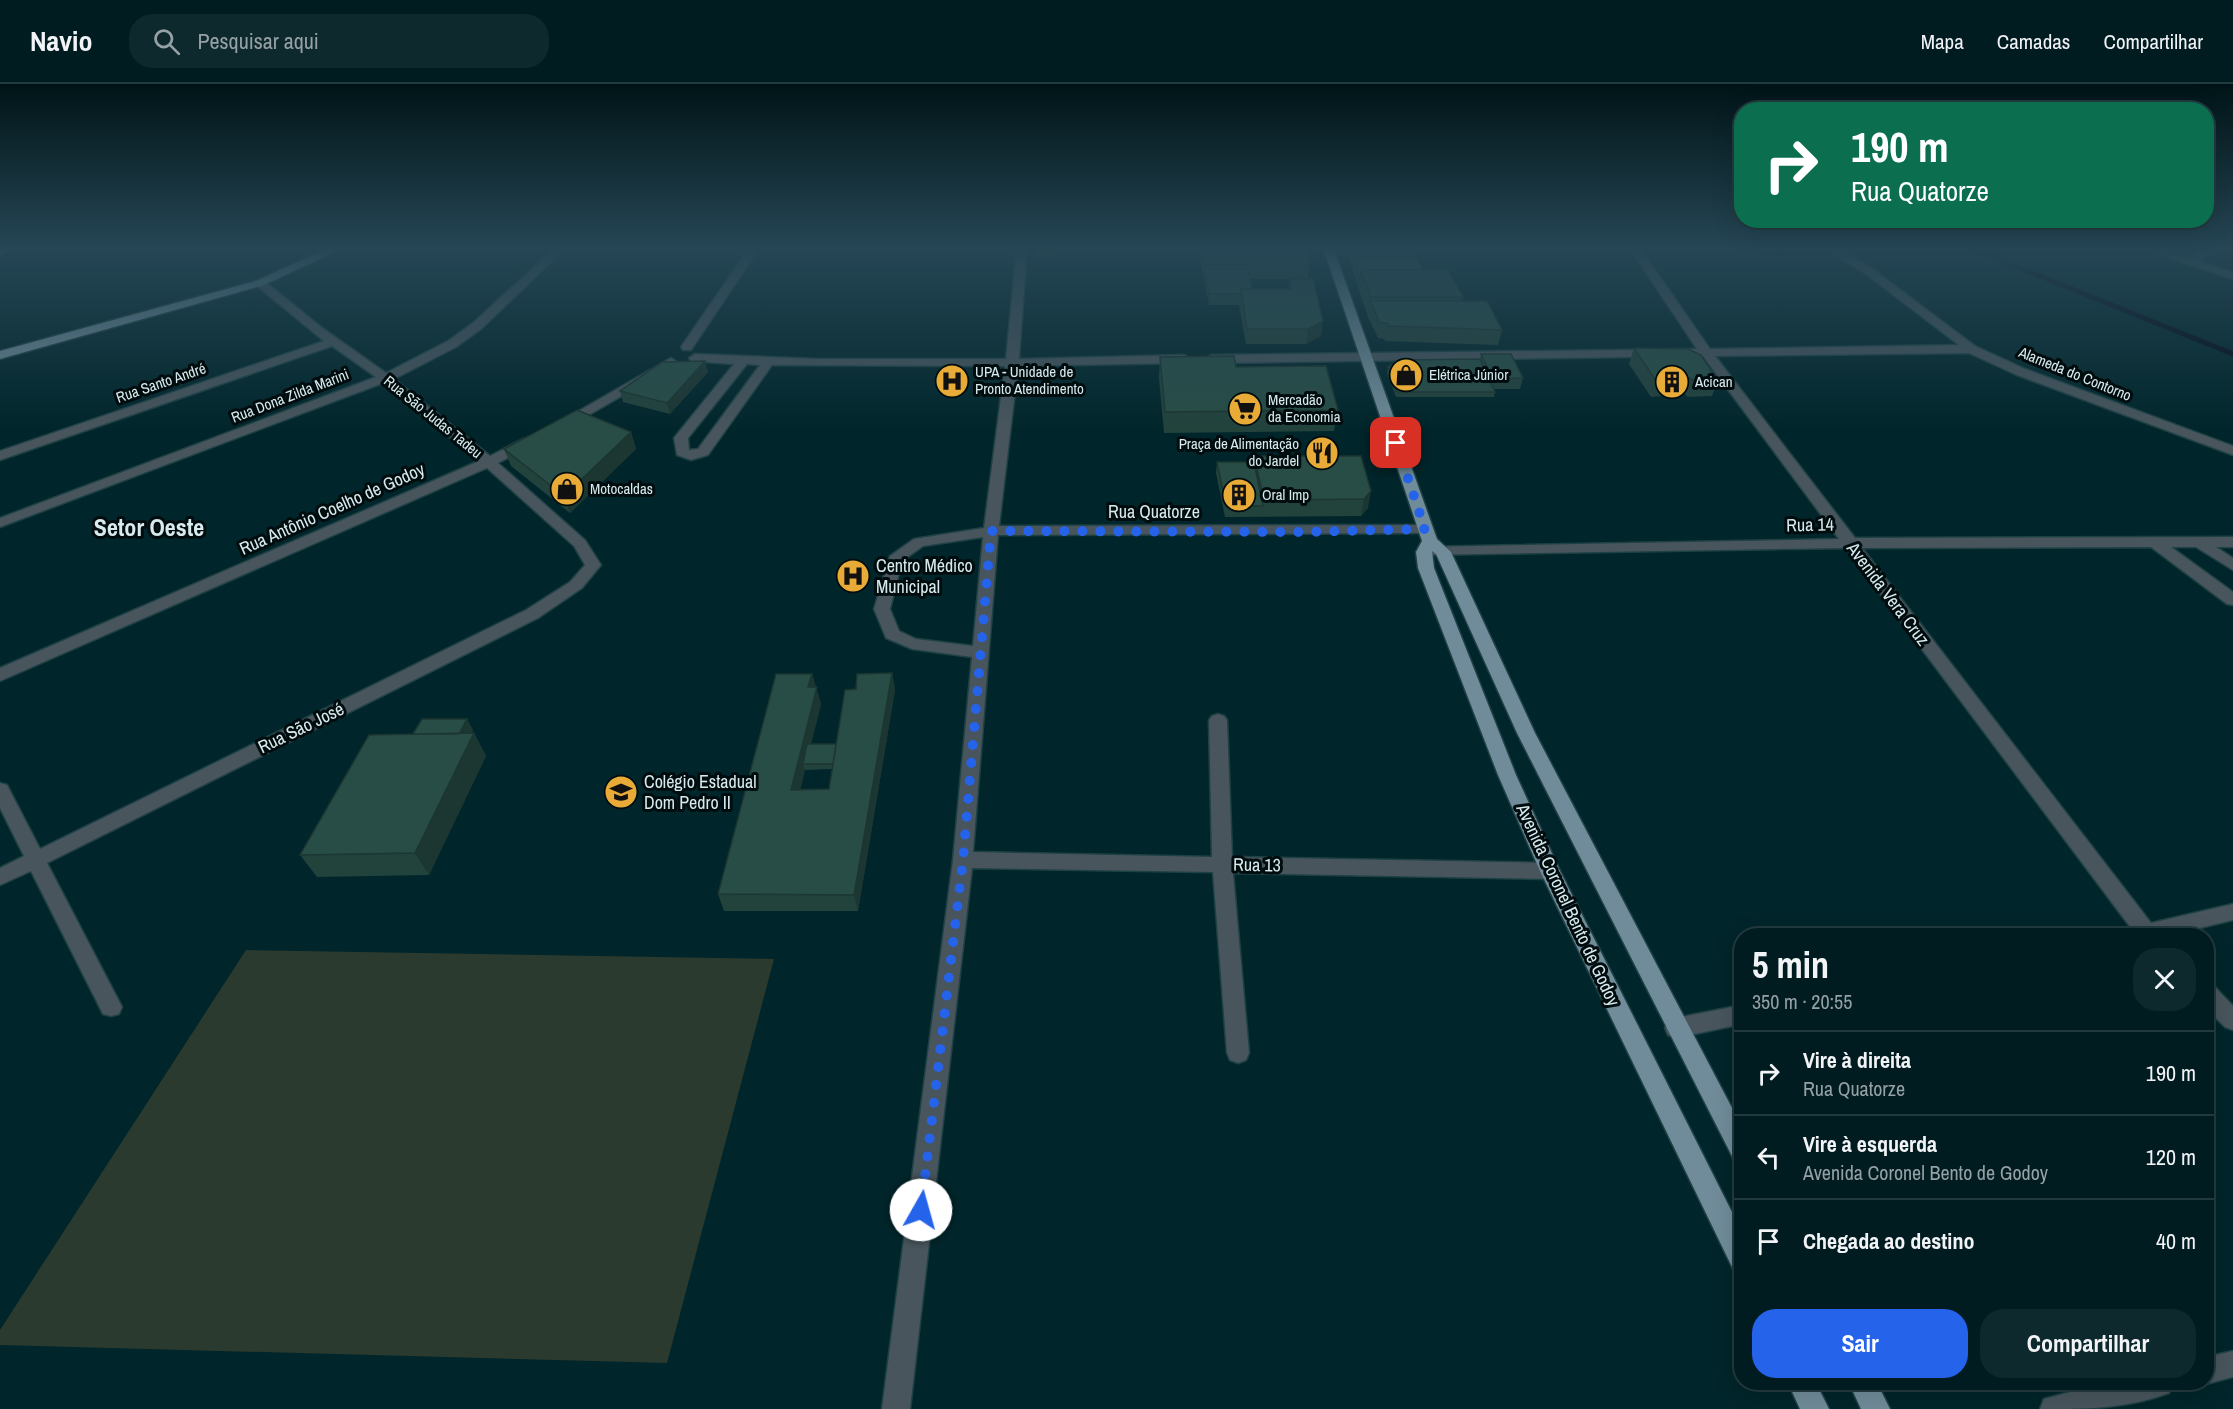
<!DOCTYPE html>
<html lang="pt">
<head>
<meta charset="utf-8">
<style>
  body { margin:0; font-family:"Archivo Narrow",sans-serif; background:#0e292d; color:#f1f3f6; height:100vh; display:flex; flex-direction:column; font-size:22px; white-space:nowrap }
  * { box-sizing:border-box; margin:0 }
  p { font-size:20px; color:#95a1a5 }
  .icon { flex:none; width:33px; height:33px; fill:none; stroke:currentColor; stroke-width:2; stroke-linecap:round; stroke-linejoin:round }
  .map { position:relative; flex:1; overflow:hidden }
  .drawer { position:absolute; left:1734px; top:844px; width:480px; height:462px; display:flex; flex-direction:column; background:#001c20; border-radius:24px; box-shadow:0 6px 24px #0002,0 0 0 2px #223a3e }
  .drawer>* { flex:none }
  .top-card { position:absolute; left:1734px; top:18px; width:480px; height:126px; border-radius:24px; box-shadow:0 6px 24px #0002,0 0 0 2px #223a3e; background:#0b6e4f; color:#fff; overflow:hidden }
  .pin { position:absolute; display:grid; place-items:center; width:51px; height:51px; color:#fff; margin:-26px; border-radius:12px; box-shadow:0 3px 9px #0006 }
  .me { position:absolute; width:66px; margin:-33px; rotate:7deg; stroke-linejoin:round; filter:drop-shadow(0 0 4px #0008) }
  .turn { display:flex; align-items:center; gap:21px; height:126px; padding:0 18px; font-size:27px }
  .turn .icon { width:78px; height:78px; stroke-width:2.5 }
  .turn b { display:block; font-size:42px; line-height:51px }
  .round { display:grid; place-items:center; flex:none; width:63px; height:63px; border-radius:24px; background:#0e292d }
  .summary { display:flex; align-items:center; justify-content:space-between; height:102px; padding:0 18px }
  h1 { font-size:36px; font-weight:800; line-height:45px }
  .cta { display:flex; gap:12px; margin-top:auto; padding:12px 18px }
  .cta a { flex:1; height:69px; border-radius:24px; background:#2563eb; color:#fff; font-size:24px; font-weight:800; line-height:69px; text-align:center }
  .cta a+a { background:#0e292d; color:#f1f3f6 }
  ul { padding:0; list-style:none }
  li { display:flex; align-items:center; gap:18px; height:84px; padding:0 18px; border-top:2px solid #223a3e }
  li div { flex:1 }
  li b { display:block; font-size:22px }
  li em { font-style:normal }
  header { display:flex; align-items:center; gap:36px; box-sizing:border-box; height:84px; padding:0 30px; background:#001c20; border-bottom:2px solid #223a3e }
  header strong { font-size:28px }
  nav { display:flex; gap:33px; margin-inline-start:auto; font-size:21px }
  .search { width:420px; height:54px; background:#0e292d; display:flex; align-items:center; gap:15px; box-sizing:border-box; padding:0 21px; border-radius:24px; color:#95a1a5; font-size:22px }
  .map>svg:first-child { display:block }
  .green { fill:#2a3a2f }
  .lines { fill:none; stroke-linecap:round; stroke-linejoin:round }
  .stream { stroke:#000719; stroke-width:5 }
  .minor-casing { stroke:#1e4145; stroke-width:3 }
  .major-casing { stroke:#1e4145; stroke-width:3 }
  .minor { fill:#48555c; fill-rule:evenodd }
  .major { fill:#708b99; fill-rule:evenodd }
  .wall { fill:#22423c; fill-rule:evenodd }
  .shaded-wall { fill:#1c3631 }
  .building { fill:#284d46; stroke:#1c3631; stroke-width:1.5 }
  .route { stroke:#2563eb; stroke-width:10; stroke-dasharray:0 18 }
  .labels { text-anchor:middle; stroke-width:6; stroke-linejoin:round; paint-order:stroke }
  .far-poi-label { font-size:15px; fill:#d7eaed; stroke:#010c0e; text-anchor:start }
  .far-street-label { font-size:15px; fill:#d7eaed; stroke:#010c0e }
  .street-label { font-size:18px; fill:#d7eaed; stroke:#010c0e }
  .poi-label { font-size:18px; fill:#d7eaed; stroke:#010c0e; text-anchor:start }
  .district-label { font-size:24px; font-weight:bold; fill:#d7eaed; stroke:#010c0e }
</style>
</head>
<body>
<header>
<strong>Navio</strong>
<div class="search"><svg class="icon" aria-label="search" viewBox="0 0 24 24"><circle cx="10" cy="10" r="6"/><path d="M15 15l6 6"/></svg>Pesquisar aqui</div>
<nav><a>Mapa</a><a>Camadas</a><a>Compartilhar</a></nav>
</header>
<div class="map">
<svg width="2233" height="1325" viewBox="0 0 2233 1325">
  <rect width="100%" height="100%" fill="#00252a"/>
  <path class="green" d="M246,866L774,875L667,1279L0,1261V1246Z"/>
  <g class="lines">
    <path class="stream" d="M1968,163L2233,270"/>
    <g class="minor-casing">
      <path id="minor" d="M556,163H567L481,245L456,263L394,295L490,372L523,355H533L535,358L533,361L498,379L585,456L601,481L582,504L538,534L47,779L122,923L119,930L111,932L103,930L31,787L0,801V784L24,772L0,724V699L7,701L40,765L526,526L570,498L585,481L574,462L487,384L0,597V584L479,377L383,299L0,443V434L376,293L332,262L0,376V367L324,257L256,201V197H264L321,243L386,289L448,257L473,239Z
        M750,163H760L691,266H683L681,263Z
        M1017,163H1027L1019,275L1184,271L1190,275L1184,279L1018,282L999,442L1425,441L1432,445L1425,449L998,451L973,768L1212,773L1209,636L1212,632L1218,630L1224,632L1227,636L1232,773L1550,779L1557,781L1560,787L1557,793L1550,795L1233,789L1249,969L1246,976L1238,979L1230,976L1227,969L1213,788L972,784L910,1325H882L953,776L972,573L912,565L886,554L874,525L890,472L914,455L984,444L1005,282L772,281L708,371L691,376L677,371L674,354L734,280L691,277L689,274L695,270L817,275H1006ZM747,280L760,281L698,365L689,366L688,354ZM983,453L973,562L916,555L899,547L890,525L902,477L923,462Z
        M1629,163H1639L1710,265L1959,261L1866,190L1822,163H1835L1874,186L1975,262L2025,285L2233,362V371L2017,291L1969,269L1715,272L1855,454L2233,453V463H2216L2233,474V486L2196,463H2171L2233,508V521L2227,520L2151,463L1862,464L2151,839L2233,820V836L2167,852H2121L2124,846L2131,844L1846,464L1419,471L1416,468L1424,463L1839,455L1703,272L1211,279L1205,275L1211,271L1697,265Z
        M2136,163H2152L2192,175L2199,163H2209L2201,178L2233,188V195Z
        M671,274L677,278L675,281L568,343L563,344L556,340Z
        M2206,900L2214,902L2233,922V946L2225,943L2206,924Z
        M1742,921V940L1676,954L1668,951L1665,944L1668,937L1676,934Z
        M2233,1267V1293L2206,1300L2202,1299H2206V1273Z
        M2104,1299H2173L2169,1309C2126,1325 2085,1325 2040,1325L2044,1315Z"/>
    </g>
    <g class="major-casing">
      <path id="major" d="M4,163H20L0,171V164Z
        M331,163H345L264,201L0,275V267L256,197Z
        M1323,163H1333L1437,455L1451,468L1535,649L1742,1043V1079L1734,1076L1517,649L1436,470L1432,467L1434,484L1516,691L1560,787L1742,1148V1188L1733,1185L1540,787L1498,691L1418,484L1416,468L1422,457Z
        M1788,1299H1816L1829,1325H1800Z
        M1849,1299H1877L1890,1325H1861Z"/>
    </g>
    <use href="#minor" class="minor"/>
    <use href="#major" class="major"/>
  </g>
  <path class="wall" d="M1036,163H1104H1092V169L1036,171Z
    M1198,163H1305L1309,180L1308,195H1250L1252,205H1289L1290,195L1321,252L1306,260H1246L1239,221H1209Z
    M1346,163H1414L1413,174L1423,186L1463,213L1462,217L1502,246L1498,261L1385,257L1384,255L1378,254L1368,233L1359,206Z
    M1476,163H1505L1504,167H1478Z
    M1634,264L1718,297L1712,312L1688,313L1685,310L1651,313L1629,280Z
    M1481,270L1523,294L1520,305H1494L1495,308L1494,313H1396L1387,289L1388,283L1480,275Z
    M1160,273L1236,283L1338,326L1334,347L1164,349L1159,294Z
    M708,288L670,330L623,318L620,307Z
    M631,348L636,365L570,429L511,382L504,365Z
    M1254,372H1361L1368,424L1361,432L1225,433L1216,389L1217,378H1254Z
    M892,589L895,606L858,827H724L718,810L812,590L821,620L811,660H836L856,605ZM832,685L829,705L800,706L805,686Z
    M467,635L473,646L472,649H474L486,672L429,791L317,793L300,771L413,650Z"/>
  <path class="shaded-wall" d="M1323,237L1321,252L1306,260L1308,245Z
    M705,277L708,288L670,330L667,319Z
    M631,348L636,365L570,429L564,412Z
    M1371,407L1368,424L1361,432L1364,415Z
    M892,589L895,606L858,827L854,811Z
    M812,590L821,620L806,680H803L805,686L796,723L791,706L808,603Z
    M467,635L473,646L462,667L456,656Z
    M474,649L486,672L429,791L415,769Z"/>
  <path class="building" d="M1201,163H1305L1306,164L1203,165V170Z
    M1354,163H1414L1415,164L1355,165Z
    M1308,164L1309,180H1206L1203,165Z
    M1417,174L1423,186H1361L1360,196L1354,175Z
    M1205,185H1248L1252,205H1241L1240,210H1209Z
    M1361,186H1448L1463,213H1371Z
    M1290,195H1313L1323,237L1308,245H1247L1241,205H1292Z
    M1370,217H1487L1502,246L1388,242L1387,239H1380Z
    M1634,264L1688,265L1701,271L1718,297H1694L1690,294L1656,297Z
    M1481,270H1511L1523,294L1493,295Z
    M1234,272L1236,283L1326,282L1338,326L1165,328L1160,273Z
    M1480,275L1495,308H1397L1388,283L1399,276Z
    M705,277L667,319L620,307L662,278Z
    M577,326L631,348L564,412L504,365Z
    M1254,372H1361L1371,407L1364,415L1264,416Z
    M1217,378H1254L1263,422H1226Z
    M892,589L854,811L718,810L776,590H812L808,603H817L791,706L829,705L845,606L856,605L857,590Z
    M422,635H467L459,650H413Z
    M474,649L415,769L300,771L369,651Z
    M807,660H836L833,680H803Z"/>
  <linearGradient id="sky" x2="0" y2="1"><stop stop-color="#001417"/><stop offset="0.47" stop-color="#264655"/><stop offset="1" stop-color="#264655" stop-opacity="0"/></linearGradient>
  <rect width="2233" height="348" fill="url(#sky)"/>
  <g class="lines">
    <path class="route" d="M921,1126L963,776L991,447L1302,448L1425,445L1396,359"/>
  </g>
  <defs>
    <g id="shop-disc" transform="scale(1.725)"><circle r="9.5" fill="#e8ab37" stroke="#010c0e"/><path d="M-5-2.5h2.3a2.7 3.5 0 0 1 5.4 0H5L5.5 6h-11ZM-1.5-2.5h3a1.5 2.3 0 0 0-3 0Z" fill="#111"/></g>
    <g id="hospital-disc" transform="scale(1.725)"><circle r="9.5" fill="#e8ab37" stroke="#010c0e"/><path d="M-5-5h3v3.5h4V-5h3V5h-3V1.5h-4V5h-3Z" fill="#111"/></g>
    <g id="building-disc" transform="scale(1.725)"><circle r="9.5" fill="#e8ab37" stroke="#010c0e"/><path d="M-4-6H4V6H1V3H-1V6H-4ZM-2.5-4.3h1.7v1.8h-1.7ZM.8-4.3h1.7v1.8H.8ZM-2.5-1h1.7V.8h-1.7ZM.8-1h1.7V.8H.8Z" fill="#111"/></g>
    <g id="supermarket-disc" transform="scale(1.725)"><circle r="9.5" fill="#e8ab37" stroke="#010c0e"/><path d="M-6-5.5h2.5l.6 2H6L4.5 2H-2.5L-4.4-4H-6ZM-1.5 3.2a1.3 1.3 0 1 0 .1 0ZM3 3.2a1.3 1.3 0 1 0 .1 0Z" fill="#111"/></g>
    <g id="restaurant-disc" transform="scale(1.725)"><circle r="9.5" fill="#e8ab37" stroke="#010c0e"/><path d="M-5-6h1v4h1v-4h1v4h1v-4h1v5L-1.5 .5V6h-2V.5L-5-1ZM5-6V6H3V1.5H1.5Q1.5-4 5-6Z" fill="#111"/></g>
    <g id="school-disc" transform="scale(1.725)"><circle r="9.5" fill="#e8ab37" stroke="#010c0e"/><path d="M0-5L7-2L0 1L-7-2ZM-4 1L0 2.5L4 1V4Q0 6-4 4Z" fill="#111"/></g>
  </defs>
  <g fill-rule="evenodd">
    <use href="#shop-disc" x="1406" y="291"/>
    <use href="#hospital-disc" x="952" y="297"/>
    <use href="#building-disc" x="1672" y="298"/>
    <use href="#supermarket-disc" x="1245" y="325"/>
    <use href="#restaurant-disc" x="1322" y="369"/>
    <use href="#shop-disc" x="567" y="405"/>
    <use href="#building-disc" x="1239" y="411"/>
    <use href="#hospital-disc" x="853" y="492"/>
    <use href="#school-disc" x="621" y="708"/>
  </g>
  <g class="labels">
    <g class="far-poi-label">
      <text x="975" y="293">UPA - Unidade de<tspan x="975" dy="17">Pronto Atendimento</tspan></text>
      <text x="1429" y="296">Elétrica Júnior</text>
      <text x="1695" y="303">Acican</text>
      <text x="1268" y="321">Mercadão<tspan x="1268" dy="17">da Economia</tspan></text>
      <text x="1299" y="365" text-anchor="end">Praça de Alimentação<tspan x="1299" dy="17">do Jardel</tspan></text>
      <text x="590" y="410">Motocaldas</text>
      <text x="1262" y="416">Oral Imp</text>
    </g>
    <g class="far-street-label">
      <text transform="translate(2075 290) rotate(22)" y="5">Alameda do Contorno</text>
      <text transform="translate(161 299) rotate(-19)" y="5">Rua Santo André</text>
      <text transform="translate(290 312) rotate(-21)" y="5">Rua Dona Zilda Marini</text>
      <text transform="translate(433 333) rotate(39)" y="5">Rua São Judas Tadeu</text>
    </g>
    <g class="street-label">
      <text transform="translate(332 425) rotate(-24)" y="6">Rua Antônio Coelho de Godoy</text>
      <text x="1154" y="434">Rua Quatorze</text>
      <text transform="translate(1810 441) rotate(-1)" y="6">Rua 14</text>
      <text transform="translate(1888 510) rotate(53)" y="6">Avenida Vera Cruz</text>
      <text transform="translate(301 644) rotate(-26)" y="6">Rua São José</text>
      <text transform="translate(1257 781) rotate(1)" y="6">Rua 13</text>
      <text transform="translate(1568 821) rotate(65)" y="6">Avenida Coronel Bento de Godoy</text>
    </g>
    <g class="poi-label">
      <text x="876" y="488">Centro Médico<tspan x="876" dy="21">Municipal</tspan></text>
      <text x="644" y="704">Colégio Estadual<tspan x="644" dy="21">Dom Pedro II</tspan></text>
    </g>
    <g class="district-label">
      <text x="149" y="452">Setor Oeste</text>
    </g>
  </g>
</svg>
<div class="pin" style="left:1396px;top:359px;background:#d93025"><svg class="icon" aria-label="arrive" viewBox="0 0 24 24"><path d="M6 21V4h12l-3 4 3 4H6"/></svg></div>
<svg class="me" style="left:921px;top:1126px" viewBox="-20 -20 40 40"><circle r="19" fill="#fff"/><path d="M0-13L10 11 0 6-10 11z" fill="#2563eb"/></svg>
<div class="top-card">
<div class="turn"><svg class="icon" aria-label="right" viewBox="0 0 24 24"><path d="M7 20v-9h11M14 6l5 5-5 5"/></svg><div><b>190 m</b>Rua Quatorze</div></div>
</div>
<section class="drawer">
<div class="summary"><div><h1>5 min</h1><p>350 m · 20:55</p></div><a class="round"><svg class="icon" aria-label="close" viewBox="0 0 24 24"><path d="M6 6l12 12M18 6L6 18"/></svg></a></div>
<ul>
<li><svg class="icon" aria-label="right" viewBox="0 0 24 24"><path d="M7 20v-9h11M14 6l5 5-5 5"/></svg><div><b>Vire à direita</b><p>Rua Quatorze</p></div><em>190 m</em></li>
<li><svg class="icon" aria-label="left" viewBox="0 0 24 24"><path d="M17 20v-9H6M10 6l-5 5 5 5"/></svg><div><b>Vire à esquerda</b><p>Avenida Coronel Bento de Godoy</p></div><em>120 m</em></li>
<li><svg class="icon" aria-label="arrive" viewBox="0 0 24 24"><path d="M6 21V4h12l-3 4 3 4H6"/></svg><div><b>Chegada ao destino</b></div><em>40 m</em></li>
</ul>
<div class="cta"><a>Sair</a><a>Compartilhar</a></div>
</section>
</div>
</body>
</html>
